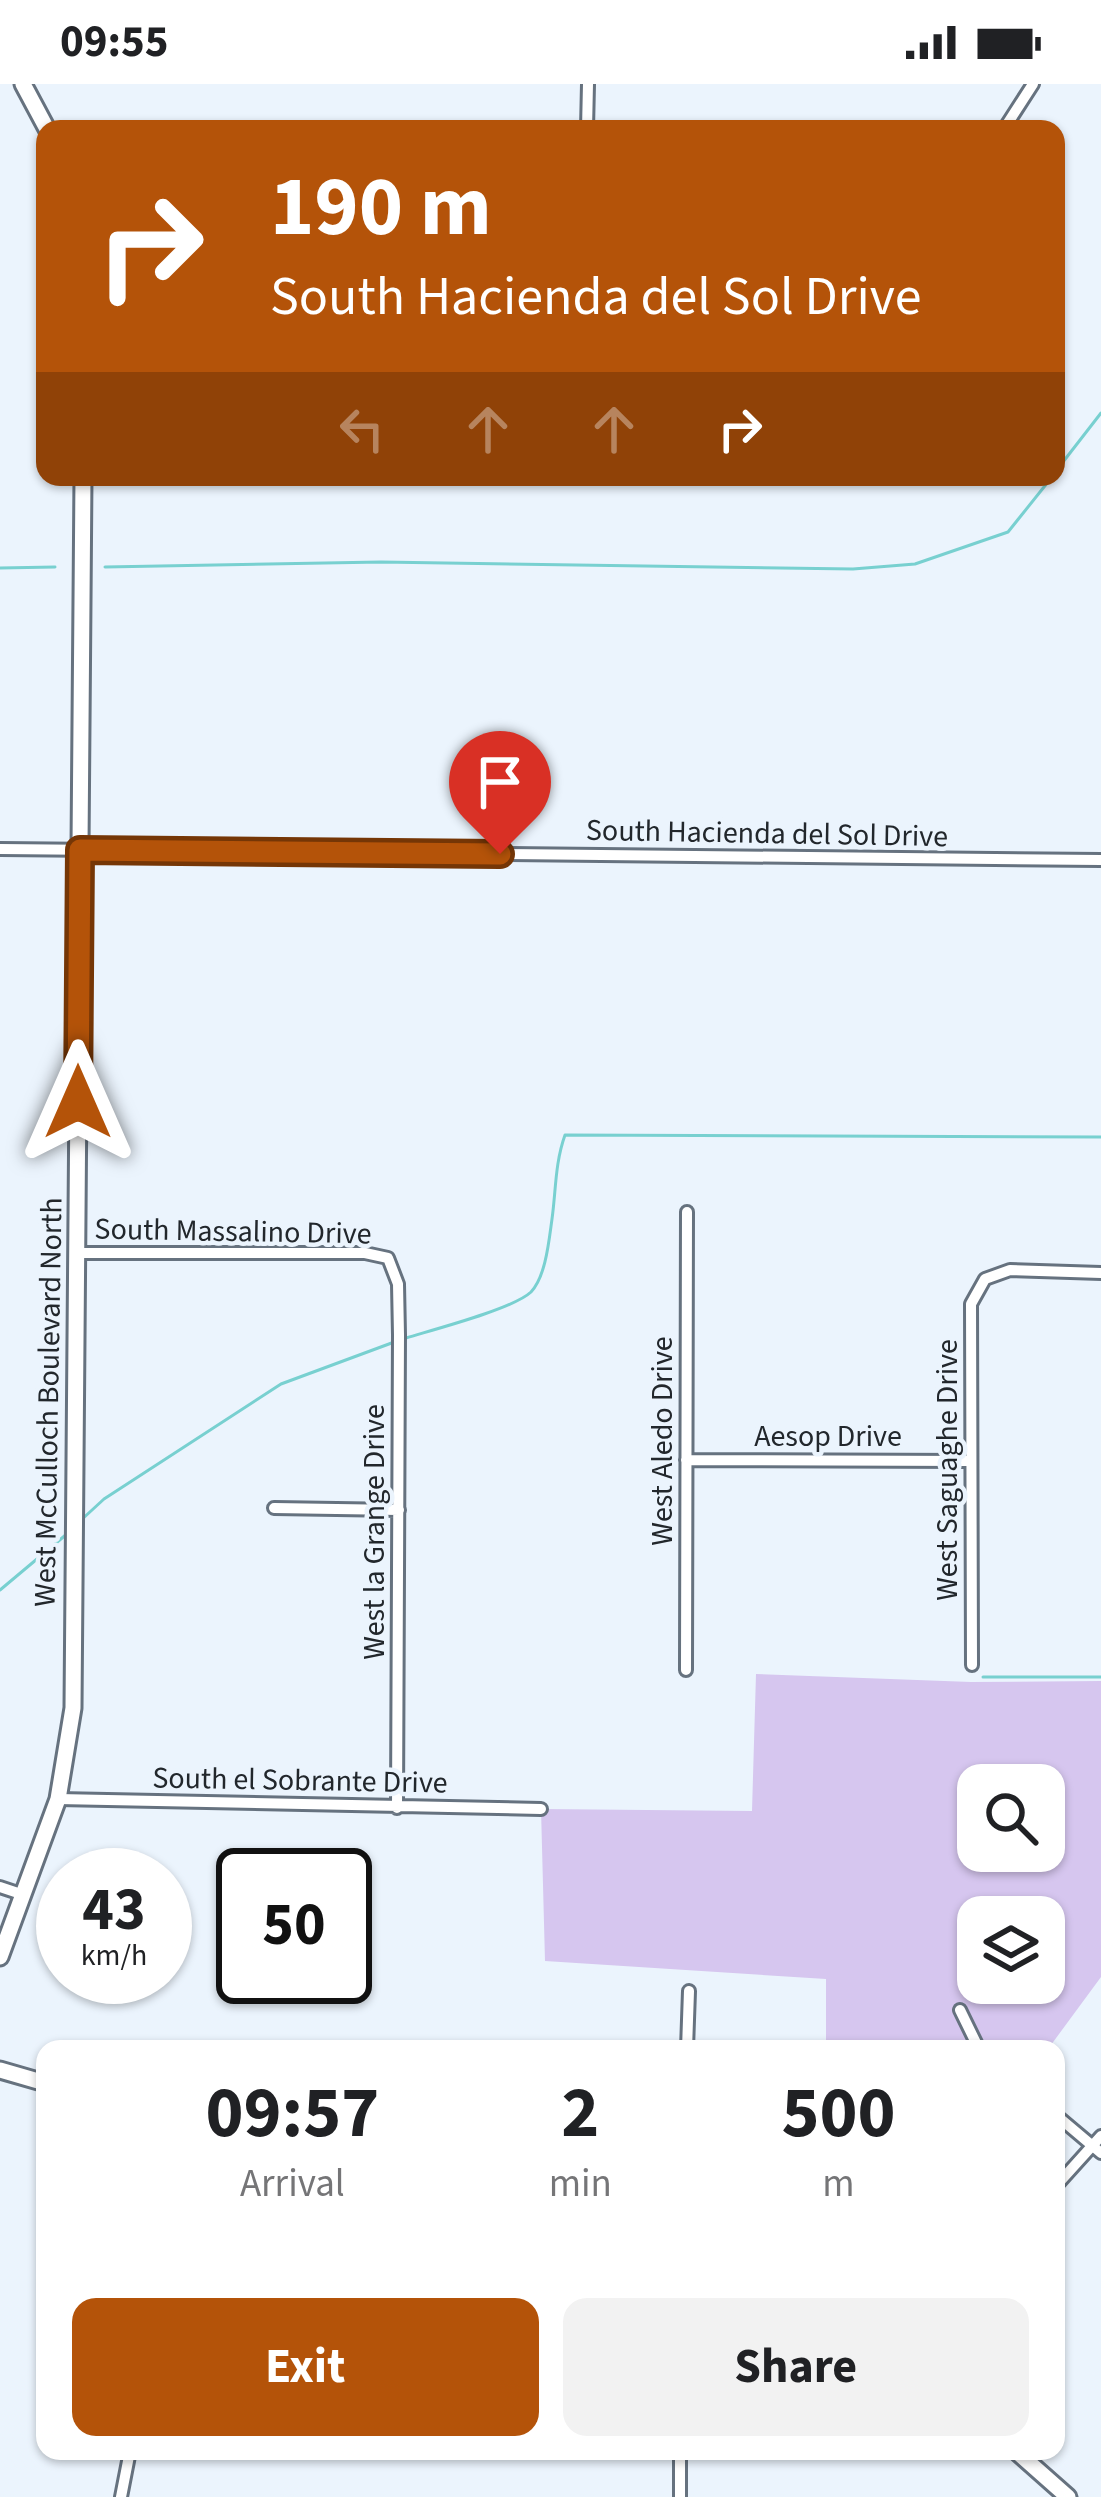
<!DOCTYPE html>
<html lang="en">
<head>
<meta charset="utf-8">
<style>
  body { margin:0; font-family:"Source Sans 3",sans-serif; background:#f2f2f2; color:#202124; height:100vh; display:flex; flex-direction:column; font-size:45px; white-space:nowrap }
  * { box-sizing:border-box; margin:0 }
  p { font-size:39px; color:#757577 }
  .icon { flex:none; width:66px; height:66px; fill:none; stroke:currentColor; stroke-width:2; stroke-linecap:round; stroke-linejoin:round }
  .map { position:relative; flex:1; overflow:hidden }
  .details { position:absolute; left:36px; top:1956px; width:1029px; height:420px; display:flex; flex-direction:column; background:#fff; border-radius:24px; box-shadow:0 3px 9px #0004 }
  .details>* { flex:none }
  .guide { position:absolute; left:36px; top:36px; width:1029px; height:366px; border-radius:24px; box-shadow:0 3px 9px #0004; background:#b45309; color:#fff; overflow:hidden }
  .fabs { position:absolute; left:957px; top:1680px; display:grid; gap:24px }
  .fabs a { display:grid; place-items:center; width:108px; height:108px; border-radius:24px; background:#fff; box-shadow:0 3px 9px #0004; font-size:60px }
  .speed { position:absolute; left:36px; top:1764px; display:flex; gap:24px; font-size:60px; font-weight:700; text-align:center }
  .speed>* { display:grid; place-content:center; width:156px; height:156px; border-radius:50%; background:#fff; box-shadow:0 3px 9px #0004; line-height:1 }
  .speed small { font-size:30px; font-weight:400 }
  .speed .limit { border:6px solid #111; border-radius:18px; background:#fff; color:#111 }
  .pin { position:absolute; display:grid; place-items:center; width:102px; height:102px; color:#fff; margin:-123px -51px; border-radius:50% 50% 50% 0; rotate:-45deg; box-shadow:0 0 12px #0007 }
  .pin .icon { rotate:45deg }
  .me { position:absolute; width:132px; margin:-66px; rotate:0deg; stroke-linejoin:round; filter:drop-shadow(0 0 9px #0008) }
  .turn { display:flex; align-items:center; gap:42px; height:252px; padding:0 36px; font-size:54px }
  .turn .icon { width:156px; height:156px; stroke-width:2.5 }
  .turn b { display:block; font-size:84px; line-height:102px }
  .lanes { display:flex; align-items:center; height:114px; padding:0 36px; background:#0003; justify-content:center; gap:60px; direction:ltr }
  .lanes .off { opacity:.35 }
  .eta { display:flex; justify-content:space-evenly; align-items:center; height:204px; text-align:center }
  .eta b { font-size:72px; font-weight:700; line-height:84px }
  .primary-button { display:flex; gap:24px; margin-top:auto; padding:24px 36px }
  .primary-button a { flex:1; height:138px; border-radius:24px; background:#b45309; color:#fff; font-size:48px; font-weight:700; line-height:138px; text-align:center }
  .primary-button a+a { background:#f2f2f2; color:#202124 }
  .status { display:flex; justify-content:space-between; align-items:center; height:84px; padding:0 60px; background:#fff; direction:ltr }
  .status svg { height:33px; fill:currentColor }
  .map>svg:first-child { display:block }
  .green { fill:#d6c6ef; fill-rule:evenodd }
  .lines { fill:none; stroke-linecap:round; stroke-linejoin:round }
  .stream { stroke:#78d0d0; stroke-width:3 }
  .street-casing { stroke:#66727f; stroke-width:16 }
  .secondary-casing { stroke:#66727f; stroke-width:21 }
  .street { stroke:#fff; stroke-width:10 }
  .secondary { stroke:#fff; stroke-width:15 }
  .route-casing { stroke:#753606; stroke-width:30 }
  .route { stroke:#b45309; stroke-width:21 }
  .labels { text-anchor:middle; stroke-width:9; stroke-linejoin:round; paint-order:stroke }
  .street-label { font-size:30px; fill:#22272c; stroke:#ebf4fd }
</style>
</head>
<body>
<div class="status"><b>09:55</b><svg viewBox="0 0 49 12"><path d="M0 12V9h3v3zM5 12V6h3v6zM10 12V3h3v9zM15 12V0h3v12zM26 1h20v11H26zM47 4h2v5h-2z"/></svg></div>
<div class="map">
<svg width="1101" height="2413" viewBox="0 0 1101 2413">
  <rect width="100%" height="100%" fill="#ebf4fd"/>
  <path class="green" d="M756,1590L971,1598L1101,1597V1893L1048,1965H826V1895L545,1877L541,1725L752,1727ZM978,1701H1044V1767H978ZM978,1833H1044V1899H978Z"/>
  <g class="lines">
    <path class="stream" d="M1056,387L1101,329
      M105,483L381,478L853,485L915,480L1008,448L1052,393
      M0,484L55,483
      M406,1254C432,1246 513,1225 531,1208C546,1192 549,1156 552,1135C556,1106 555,1079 565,1051L1101,1053
      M79,1438L104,1415L281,1300L397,1257
      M0,1506L68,1449
      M983,1593H1101"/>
    <g class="street-casing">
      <path id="street" d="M587,45L588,0
        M1004,45L1033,0
        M0,765L1101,776
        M77,1169H365L388,1174L398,1200L399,1251L397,1724
        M686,1376L969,1377
        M274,1424L399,1426
        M972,1581L971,1220L985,1195L1010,1186L1101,1189
        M686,1586L687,1128
        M58,1715L541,1725
        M0,1803L24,1811
        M960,1926L979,1965
        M687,1965L689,1907
        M1056,2031L1101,2069
        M1056,2102L1101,2052
        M680,2367V2413
        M121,2413L130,2367"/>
    </g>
    <g class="secondary-casing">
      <path id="secondary" d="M23,0L47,45
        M0,1873L58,1715L73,1624L83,393
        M0,1986L45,1999
        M1016,2367L1068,2413"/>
    </g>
    <use href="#street" class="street"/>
    <use href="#secondary" class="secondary"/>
  </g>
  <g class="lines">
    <g class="route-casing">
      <path id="route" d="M78,1018L80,766L500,770"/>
    </g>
    <use href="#route" class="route"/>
  </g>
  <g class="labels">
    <g class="street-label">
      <text transform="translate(767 749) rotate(1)" y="10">South Hacienda del Sol Drive</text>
      <text transform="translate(233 1147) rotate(1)" y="10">South Massalino Drive</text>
      <text transform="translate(48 1318) rotate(-89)" y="10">West McCulloch Boulevard North</text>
      <text x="828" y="1362">Aesop Drive</text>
      <text transform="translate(662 1357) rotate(-90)" y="10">West Aledo Drive</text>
      <text transform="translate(947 1386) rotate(-90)" y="10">West Saguaghe Drive</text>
      <text transform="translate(374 1448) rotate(-90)" y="10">West la Grange Drive</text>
      <text transform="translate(300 1696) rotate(1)" y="10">South el Sobrante Drive</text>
    </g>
  </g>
</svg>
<div class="fabs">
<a><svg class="icon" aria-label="search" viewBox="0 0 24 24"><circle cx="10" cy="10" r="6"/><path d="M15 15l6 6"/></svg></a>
<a><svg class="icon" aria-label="layers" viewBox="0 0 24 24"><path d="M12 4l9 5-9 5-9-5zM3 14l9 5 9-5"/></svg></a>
</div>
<div class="speed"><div>43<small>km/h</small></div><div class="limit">50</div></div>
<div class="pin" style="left:500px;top:770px;background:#d93025"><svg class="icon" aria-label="arrive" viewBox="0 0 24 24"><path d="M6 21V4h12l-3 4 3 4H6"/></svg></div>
<svg class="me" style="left:78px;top:1018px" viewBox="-20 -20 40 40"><path d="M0-17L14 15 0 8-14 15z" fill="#b45309" stroke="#fff" stroke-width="4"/></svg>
<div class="guide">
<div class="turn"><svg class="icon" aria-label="right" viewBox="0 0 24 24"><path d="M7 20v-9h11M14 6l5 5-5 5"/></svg><div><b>190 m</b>South Hacienda del Sol Drive</div></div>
<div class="lanes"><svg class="icon off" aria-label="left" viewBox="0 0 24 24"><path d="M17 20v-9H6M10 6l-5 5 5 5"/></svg><svg class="icon off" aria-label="ahead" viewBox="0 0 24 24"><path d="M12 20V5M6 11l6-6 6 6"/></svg><svg class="icon off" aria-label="ahead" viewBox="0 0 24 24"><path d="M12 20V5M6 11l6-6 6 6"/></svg><svg class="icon" aria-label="right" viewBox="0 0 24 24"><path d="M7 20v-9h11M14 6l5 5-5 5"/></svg></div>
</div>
<section class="details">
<div class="eta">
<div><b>09:57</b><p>Arrival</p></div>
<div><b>2</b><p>min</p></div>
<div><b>500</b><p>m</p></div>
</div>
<div class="primary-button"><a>Exit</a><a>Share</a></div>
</section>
</div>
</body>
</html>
